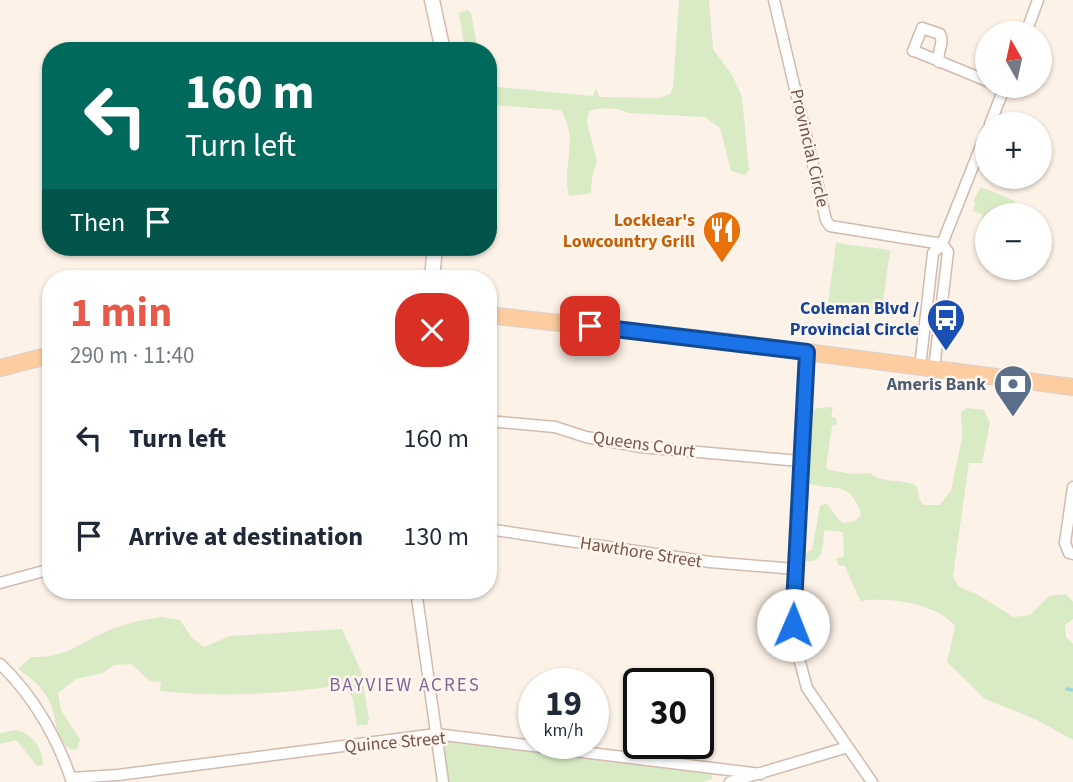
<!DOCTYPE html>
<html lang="en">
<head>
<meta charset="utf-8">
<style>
  body { margin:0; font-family:"Source Sans 3",sans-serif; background:#f6f6f7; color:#1f2937; height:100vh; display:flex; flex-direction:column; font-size:26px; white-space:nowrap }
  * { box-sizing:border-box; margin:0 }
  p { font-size:23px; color:#747a83 }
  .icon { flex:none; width:38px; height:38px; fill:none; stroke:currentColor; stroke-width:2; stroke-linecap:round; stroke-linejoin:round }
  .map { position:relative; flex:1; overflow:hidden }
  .details { position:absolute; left:42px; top:270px; width:455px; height:329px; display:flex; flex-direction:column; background:#fff; border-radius:28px; box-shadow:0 2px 5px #0004 }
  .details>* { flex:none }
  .hud { position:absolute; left:42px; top:42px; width:455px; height:214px; border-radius:28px; box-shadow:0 2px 5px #0004; background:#00695c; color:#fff; overflow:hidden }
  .needle { width:46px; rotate:351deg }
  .tools { position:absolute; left:975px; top:21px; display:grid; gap:14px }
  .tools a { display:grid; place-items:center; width:77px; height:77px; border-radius:50%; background:#fff; box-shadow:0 2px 5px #0004; font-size:35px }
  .speed { position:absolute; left:518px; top:668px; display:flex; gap:14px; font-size:35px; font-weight:700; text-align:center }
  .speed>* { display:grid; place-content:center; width:91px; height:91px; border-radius:50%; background:#fff; box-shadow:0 2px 5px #0004; line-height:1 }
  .speed small { font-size:18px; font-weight:400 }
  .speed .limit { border:4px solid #111; border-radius:10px; background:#fff; color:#111 }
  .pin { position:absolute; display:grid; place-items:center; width:60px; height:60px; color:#fff; margin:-30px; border-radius:14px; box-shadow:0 4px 10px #0006 }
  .me { position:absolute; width:77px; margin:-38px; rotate:1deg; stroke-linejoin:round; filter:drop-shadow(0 0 5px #0008) }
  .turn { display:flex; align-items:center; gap:24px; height:147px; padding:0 28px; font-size:32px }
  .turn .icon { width:91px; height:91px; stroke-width:2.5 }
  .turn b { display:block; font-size:49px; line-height:60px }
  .then { display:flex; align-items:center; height:66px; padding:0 28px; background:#0003; gap:14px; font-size:26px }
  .round { display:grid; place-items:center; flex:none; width:74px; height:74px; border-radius:28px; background:#f6f6f7 }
  .head { display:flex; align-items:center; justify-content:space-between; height:119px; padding:0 28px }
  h1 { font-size:42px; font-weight:700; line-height:52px; color:#e9594a }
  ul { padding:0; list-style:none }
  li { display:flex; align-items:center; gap:21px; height:98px; padding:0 28px }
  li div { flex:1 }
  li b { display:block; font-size:26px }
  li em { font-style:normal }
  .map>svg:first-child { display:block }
  .green { fill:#d9ebc5 }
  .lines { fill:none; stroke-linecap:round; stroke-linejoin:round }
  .stream { stroke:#a0d8da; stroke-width:3.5 }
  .street-casing { stroke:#d2baaf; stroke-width:13 }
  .secondary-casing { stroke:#d7bbaf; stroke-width:17 }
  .primary-casing { stroke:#d9cfcc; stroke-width:18 }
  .street { stroke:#fff; stroke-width:10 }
  .secondary { stroke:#fff; stroke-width:14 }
  .primary { stroke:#fdcd9f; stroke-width:16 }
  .route-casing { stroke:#114b97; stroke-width:18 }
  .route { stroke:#1a73e8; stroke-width:12 }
  .labels { text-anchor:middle; stroke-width:5; stroke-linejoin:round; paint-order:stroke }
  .street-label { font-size:18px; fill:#78554a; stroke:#fff6ee }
  .food-label { font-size:18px; font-weight:bold; fill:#c56008; stroke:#fff6ee; text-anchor:end }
  .transit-label { font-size:18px; font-weight:bold; fill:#164399; stroke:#fff6ee; text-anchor:end }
  .service-label { font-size:18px; font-weight:bold; fill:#4e5e75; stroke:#fff6ee; text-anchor:end }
  .neighbourhood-label { font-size:19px; letter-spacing:2px; fill:#82669b; stroke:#fff6ee }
</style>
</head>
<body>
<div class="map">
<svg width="1073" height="782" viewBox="0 0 1073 782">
  <rect width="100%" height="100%" fill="#fdf2e7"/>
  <path class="green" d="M679,0H709L713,49L732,75L742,97L749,170L745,175L731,171L720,128L705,117L629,113C618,107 601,107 589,111L587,123L597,161L592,177L591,193L569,196C563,175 572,154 569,132C568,124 564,116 561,110L488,105V77L498,87L593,96L596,88L599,97L660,98L670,94L673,88Z
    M467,10L471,13L478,51H465L459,13Z
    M981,187L1015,201L1010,215H987V248L978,244L977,230L983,215L973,211L975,202L973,201Z
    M836,243L890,250L882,311L828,304Z
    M833,407L831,417L836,418L837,424L832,426L826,467L828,470L853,474L870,473C881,484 902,478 917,486L919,498L923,505H940L951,490L962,438L961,412L967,408L984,410L990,423L982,463H969L953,576L958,586L980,596L1013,617L1030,615L1049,596L1066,594L1073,602V619L1065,625L1066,637L1073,644V740L1037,720L985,699L947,662L955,626C936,603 888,597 860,601L845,566L838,565L836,559L844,556L843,532L824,530C823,547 824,566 802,560L801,556L812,550L820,506L826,503C833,510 835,517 843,523L855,521L861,515C849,475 831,495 804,481L808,413L816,408Z
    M161,617L180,620L192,638L204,647L230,636L342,629L361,671L369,719L367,725H357L353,699L344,685C283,694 221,698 160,691L161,682L150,681L131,664L114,665L103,673L76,679L58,693L61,710L80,739L77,749L71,750C53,737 58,719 49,701C42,687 31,678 18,669L31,657C64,658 75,646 103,633C122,624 140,620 161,617Z
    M16,730C33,735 42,746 43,765L37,766L16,740L0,744V733Z
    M450,740L711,772L712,779L703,782H448L443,747L446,741Z"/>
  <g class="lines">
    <path class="stream" d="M1067,689L1073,690"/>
    <g class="street-casing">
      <path id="street" d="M774,0L826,220L830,226L942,244L987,131
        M1026,33L1038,0
        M939,62C936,52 945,44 940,34L922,28L913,51L917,52L987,81
        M990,124L1005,86
        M807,352L793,625L798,655L807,688L872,782
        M920,367L933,253L942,244L948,252L934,369
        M488,421L555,427L586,437L641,447L800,461
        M1073,487L1065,543L1069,553L1073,554
        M488,529L710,562L795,569
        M0,583L51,569
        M416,590L443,782
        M0,664C33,695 58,739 72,782
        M71,778L118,775L436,734L761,774
        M730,782L848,747"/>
    </g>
    <g class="secondary-casing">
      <path id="secondary" d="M432,0L443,51
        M432,278L435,247"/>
    </g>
    <g class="primary-casing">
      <path id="primary" d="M488,315L730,342L1073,387
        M0,368L51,355"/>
    </g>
    <use href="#street" class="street"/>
    <use href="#secondary" class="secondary"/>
    <use href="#primary" class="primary"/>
  </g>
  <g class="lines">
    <g class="route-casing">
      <path id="route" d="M590,326L807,352L793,625"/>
    </g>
    <use href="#route" class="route"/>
  </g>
  <defs>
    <g id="restaurant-pin" transform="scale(2.0125)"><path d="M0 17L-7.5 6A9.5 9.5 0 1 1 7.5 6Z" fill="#e8710a" stroke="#fff6ee"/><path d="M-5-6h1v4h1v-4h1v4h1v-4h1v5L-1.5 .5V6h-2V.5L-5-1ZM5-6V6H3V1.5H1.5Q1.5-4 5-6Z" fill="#fff"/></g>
    <g id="bus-pin" transform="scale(2.0125)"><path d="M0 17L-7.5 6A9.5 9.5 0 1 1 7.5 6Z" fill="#1a4fb4" stroke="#fff6ee"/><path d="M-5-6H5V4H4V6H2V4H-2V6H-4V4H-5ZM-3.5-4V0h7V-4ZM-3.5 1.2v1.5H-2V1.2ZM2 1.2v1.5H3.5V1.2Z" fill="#fff"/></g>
    <g id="bank-pin" transform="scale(2.0125)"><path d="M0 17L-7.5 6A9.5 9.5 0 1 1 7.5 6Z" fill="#5c6f8a" stroke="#fff6ee"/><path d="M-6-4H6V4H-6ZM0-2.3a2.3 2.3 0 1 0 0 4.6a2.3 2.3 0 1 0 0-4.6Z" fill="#fff"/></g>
  </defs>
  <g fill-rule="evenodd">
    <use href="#restaurant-pin" x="722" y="230"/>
    <use href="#bus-pin" x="946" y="318"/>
    <use href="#bank-pin" x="1013" y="384"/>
  </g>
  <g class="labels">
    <g class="street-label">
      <text transform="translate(810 148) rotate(77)" y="6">Provincial Circle</text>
      <text transform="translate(644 444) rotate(8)" y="6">Queens Court</text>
      <text transform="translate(641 552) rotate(9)" y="6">Hawthore Street</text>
      <text transform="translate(395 742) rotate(-5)" y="6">Quince Street</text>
    </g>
    <g class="food-label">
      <text x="695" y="226">Locklear's<tspan x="695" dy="21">Lowcountry Grill</tspan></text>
    </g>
    <g class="transit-label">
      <text x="919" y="314">Coleman Blvd /<tspan x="919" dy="21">Provincial Circle</tspan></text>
    </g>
    <g class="service-label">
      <text x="986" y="390">Ameris Bank</text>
    </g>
    <g class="neighbourhood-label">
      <text x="405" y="691">BAYVIEW ACRES</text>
    </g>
  </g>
</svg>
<div class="tools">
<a><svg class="needle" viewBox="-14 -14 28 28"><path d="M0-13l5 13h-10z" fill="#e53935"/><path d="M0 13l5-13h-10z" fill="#747a83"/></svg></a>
<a>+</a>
<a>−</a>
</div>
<div class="speed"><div>19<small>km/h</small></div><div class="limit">30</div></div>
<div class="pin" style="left:590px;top:326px;background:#d93025"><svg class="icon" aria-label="arrive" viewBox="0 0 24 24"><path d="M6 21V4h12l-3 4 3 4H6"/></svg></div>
<svg class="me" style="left:793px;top:625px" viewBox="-20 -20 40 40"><circle r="19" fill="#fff"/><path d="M0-13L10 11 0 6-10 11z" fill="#1a73e8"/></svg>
<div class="hud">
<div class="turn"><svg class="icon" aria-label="left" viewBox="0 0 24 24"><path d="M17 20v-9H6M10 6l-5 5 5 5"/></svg><div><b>160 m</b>Turn left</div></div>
<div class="then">Then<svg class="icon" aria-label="arrive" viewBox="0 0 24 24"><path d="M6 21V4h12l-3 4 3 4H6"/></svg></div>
</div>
<section class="details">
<div class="head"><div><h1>1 min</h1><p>290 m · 11:40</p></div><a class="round" style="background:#d93025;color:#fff"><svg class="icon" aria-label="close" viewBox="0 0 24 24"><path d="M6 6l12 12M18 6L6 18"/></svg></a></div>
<ul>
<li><svg class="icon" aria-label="left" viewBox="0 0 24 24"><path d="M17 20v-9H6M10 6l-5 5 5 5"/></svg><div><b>Turn left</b></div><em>160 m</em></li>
<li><svg class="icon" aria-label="arrive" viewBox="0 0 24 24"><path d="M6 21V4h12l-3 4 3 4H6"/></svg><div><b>Arrive at destination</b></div><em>130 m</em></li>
</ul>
</section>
</div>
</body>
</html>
